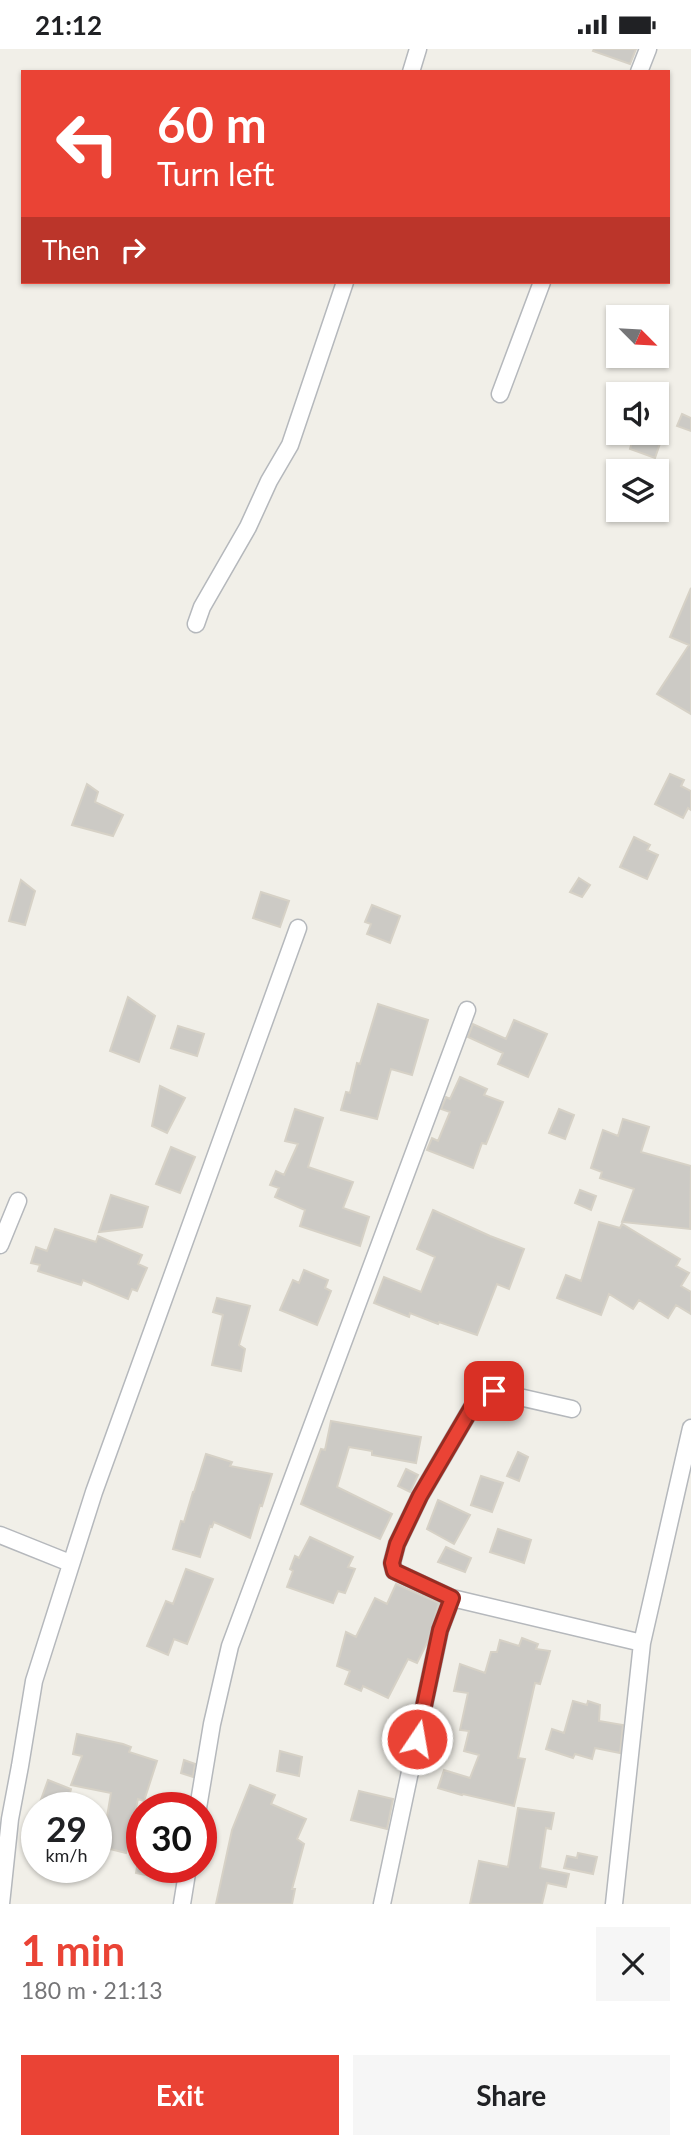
<!DOCTYPE html>
<html lang="en">
<head>
<meta charset="utf-8">
<style>
  body { margin:0; font-family:Lato,sans-serif; background:#f6f6f6; color:#202124; height:100vh; display:flex; flex-direction:column; font-size:26px; white-space:nowrap }
  * { box-sizing:border-box; margin:0 }
  p { font-size:23px; color:#757577 }
  .icon { flex:none; width:38px; height:38px; fill:none; stroke:currentColor; stroke-width:2; stroke-linecap:round; stroke-linejoin:round }
  .map { position:relative; height:1855px; overflow:hidden }
  .sheet { display:flex; flex-direction:column; background:#fff; flex:1 }
  .sheet>* { flex:none }
  .banner { position:absolute; left:21px; top:21px; width:649px; height:214px; border-radius:0px; box-shadow:0 2px 5px #0004; background:#ea4335; color:#fff; overflow:hidden }
  .needle { width:46px; rotate:114deg }
  .fabs { position:absolute; left:606px; top:256px; display:grid; gap:14px }
  .fabs a { display:grid; place-items:center; width:63px; height:63px; border-radius:0px; background:#fff; box-shadow:0 2px 5px #0004; font-size:35px }
  .speed { position:absolute; left:21px; top:1743px; display:flex; gap:14px; font-size:35px; font-weight:700; text-align:center }
  .speed>* { display:grid; place-content:center; width:91px; height:91px; border-radius:50%; background:#fff; box-shadow:0 2px 5px #0004; line-height:1 }
  .speed small { font-size:18px; font-weight:400 }
  .speed .limit { border:10px solid #d22; background:#fff; color:#111 }
  .pin { position:absolute; display:grid; place-items:center; width:60px; height:60px; color:#fff; margin:-30px; border-radius:14px; box-shadow:0 4px 10px #0006 }
  .me { position:absolute; width:77px; margin:-38px; rotate:12deg; stroke-linejoin:round; filter:drop-shadow(0 0 5px #0008) }
  .turn { display:flex; align-items:center; gap:24px; height:147px; padding:0 21px; font-size:32px }
  .turn .icon { width:91px; height:91px; stroke-width:2.5 }
  .turn b { display:block; font-size:49px; line-height:60px }
  .then { display:flex; align-items:center; height:66px; padding:0 21px; background:#0003; gap:14px; font-size:26px }
  .round { display:grid; place-items:center; flex:none; width:74px; height:74px; border-radius:0px; background:#f6f6f6 }
  .headline { display:flex; align-items:center; justify-content:space-between; height:119px; padding:0 21px }
  h1 { font-size:42px; font-weight:700; line-height:52px; color:#ea4335 }
  .cta { display:flex; gap:14px; margin-top:auto; padding:14px 21px }
  .cta a { flex:1; height:80px; border-radius:0px; background:#ea4335; color:#fff; font-size:28px; font-weight:700; line-height:80px; text-align:center }
  .cta a+a { background:#f6f6f6; color:#202124 }
  .status { display:flex; justify-content:space-between; align-items:center; height:49px; padding:0 35px; background:#fff; direction:ltr }
  .status svg { height:19px; fill:currentColor }
  .map>svg:first-child { display:block }
  .building { fill:#cccac5; stroke:#d6d1c6; stroke-width:2 }
  .lines { fill:none; stroke-linecap:round; stroke-linejoin:round }
  .street-casing { stroke:#b5b8bc; stroke-width:19 }
  .street { stroke:#fff; stroke-width:16 }
  .route-casing { stroke:#982c22; stroke-width:18 }
  .route { stroke:#ea4335; stroke-width:12 }
</style>
</head>
<body>
<div class="status"><b>21:12</b><svg viewBox="0 0 49 12"><path d="M0 12V9h3v3zM5 12V6h3v6zM10 12V3h3v9zM15 12V0h3v12zM26 1h20v11H26zM47 4h2v5h-2z"/></svg></div>
<div class="map">
<svg width="691" height="1855" viewBox="0 0 691 1855">
  <rect width="100%" height="100%" fill="#f1efe8"/>
  <path class="building" d="M594,0H636L630,15L593,2Z
    M682,365L691,369V382L677,377Z
    M629,383H664L655,409L630,400L633,390Z
    M691,539V665L657,645L689,596L670,588Z
    M670,725L684,731L681,737L691,742V761L688,759L683,769L655,755Z
    M87,735L98,743L95,753L123,766L113,787L72,776Z
    M634,788L650,796L647,801L658,806L647,830L620,818Z
    M579,829L590,836L582,848L570,843Z
    M21,831L35,842L25,876L9,872Z
    M261,843L289,852L280,878L253,869Z
    M372,856L400,867L390,894L367,885L371,875L365,873Z
    M128,948L155,967L139,1013L110,1002Z
    M378,955L428,971L412,1026L391,1020L377,1070L341,1061L346,1043L350,1044L357,1014L360,1015Z
    M514,971L547,985L528,1028L498,1015L503,1004L468,988L473,975L506,990Z
    M178,977L204,985L197,1007L171,999Z
    M460,1028L487,1040L484,1046L503,1053L486,1095L482,1094L473,1119L427,1101L432,1089L438,1092L450,1063L441,1060L446,1048L450,1050Z
    M160,1037L185,1049L167,1084L152,1077Z
    M295,1060L323,1069L308,1118L353,1133L343,1159L369,1168L360,1197L300,1177L305,1161L275,1148L279,1139L270,1136L276,1122L284,1126L298,1095L285,1092Z
    M559,1060L574,1066L565,1090L549,1084Z
    M623,1070L649,1078L641,1103L691,1117L690,1180L622,1173L634,1140L600,1129L602,1123L591,1119L603,1081L618,1087Z
    M171,1098L195,1108L180,1144L156,1135Z
    M580,1141L596,1147L591,1161L575,1154Z
    M111,1146L148,1158L142,1178L99,1183Z
    M433,1161L490,1187L524,1200L509,1240L497,1235L477,1286L439,1273L438,1275L410,1264L409,1268L374,1254L384,1228L421,1243L435,1208L417,1200Z
    M599,1173L620,1179L622,1175L680,1210L676,1217L689,1224L681,1237L691,1243V1265L676,1256L668,1269L639,1251L633,1260L609,1245L601,1266L557,1249L566,1226L581,1232Z
    M55,1180L96,1193L98,1187L142,1206L138,1215L147,1219L137,1242L132,1240L128,1250L83,1231L81,1236L38,1222L40,1216L31,1214L36,1198L47,1202Z
    M304,1221L328,1231L325,1239L331,1242L317,1276L280,1261L293,1231L299,1234Z
    M217,1249L250,1257L239,1296L245,1300L241,1322L212,1316L223,1266L213,1263Z
    M331,1372L421,1388L416,1414L372,1406V1402L349,1398L337,1438L392,1465L380,1490L301,1455L321,1400L325,1401Z
    M518,1403L528,1408L519,1432L507,1427Z
    M206,1405L232,1413L230,1417L272,1425L262,1457L260,1456L250,1489L214,1473L212,1478L210,1477L200,1508L173,1500L181,1472L184,1473L193,1443H194Z
    M406,1420L418,1426L410,1443L398,1437Z
    M481,1427L503,1434L492,1463L471,1456Z
    M438,1451L470,1466L454,1495L427,1480Z
    M498,1480L531,1491L524,1514L490,1503Z
    M310,1488L353,1508L348,1518L355,1520L345,1544L338,1542L333,1554L287,1538L293,1522L290,1520L295,1507L299,1509Z
    M446,1498L471,1509L465,1523L438,1513Z
    M186,1520L213,1530L187,1595L174,1590L168,1606L147,1597L166,1552L173,1555Z
    M396,1535L439,1554L427,1594L417,1614L408,1610L388,1649L363,1637L361,1642L345,1635L350,1622L337,1617L346,1583L356,1588L375,1549L387,1555Z
    M522,1589L538,1595L536,1600L550,1602L540,1635L535,1634L518,1709L525,1710L514,1757L463,1745L462,1746L438,1739L444,1721L470,1729L479,1706L464,1702L469,1682L460,1681L468,1644L454,1642L460,1615L485,1624L491,1603H497L500,1591L519,1597Z
    M573,1652L587,1656L588,1652L600,1656L599,1672L623,1676L620,1704L595,1699L592,1710L575,1705L573,1709L546,1700L552,1680L564,1684Z
    M77,1685L123,1695L131,1698L129,1703L157,1712L144,1752L138,1750L126,1804L102,1798L111,1744L71,1736L82,1707L73,1705Z
    M280,1702L302,1708L299,1727L277,1722Z
    M184,1711L195,1715L193,1728L181,1724Z
    M48,1731L71,1740L66,1759H38Z
    M250,1736L275,1746L271,1755L306,1770L297,1790L304,1795L292,1840H295L292,1855H216L232,1781Z
    M359,1742L393,1750L387,1780L351,1771Z
    M518,1759L554,1764L551,1780L546,1779L540,1819L569,1825L566,1838L547,1834L542,1855H470L479,1812L508,1818Z
    M578,1804L597,1808L593,1825L564,1819L567,1807L577,1809Z
    M137,1818H177L175,1832L136,1824Z"/>
  <g class="lines">
    <g class="street-casing">
      <path id="street" d="M411,23L418,0
        M639,23L648,0
        M500,345L542,233
        M196,575L202,558L248,478L269,432L290,396L345,233
        M0,1196L18,1152
        M0,1486L70,1514
        M452,1549L394,1522L392,1514L397,1495L420,1447L475,1353L487,1343L493,1342L572,1360
        M198,1759L212,1675L230,1597L467,961
        M1,1855L10,1770L20,1717L34,1632L94,1443L298,879
        M182,1855L188,1818
        M382,1855L440,1581L452,1549L642,1594
        M614,1855L642,1594L691,1379"/>
    </g>
    <use href="#street" class="street"/>
  </g>
  <g class="lines">
    <g class="route-casing">
      <path id="route" d="M417,1690L440,1581L452,1549L394,1522L392,1514L397,1495L420,1447L475,1353L486,1343L494,1342"/>
    </g>
    <use href="#route" class="route"/>
  </g>
</svg>
<div class="fabs">
<a><svg class="needle" viewBox="-14 -14 28 28"><path d="M0-13l5 13h-10z" fill="#e53935"/><path d="M0 13l5-13h-10z" fill="#757577"/></svg></a>
<a><svg class="icon" aria-label="sound" viewBox="0 0 24 24"><path d="M4 9h4l5-4v14l-5-4H4zM17 9q2 3 0 6"/></svg></a>
<a><svg class="icon" aria-label="layers" viewBox="0 0 24 24"><path d="M12 4l9 5-9 5-9-5zM3 14l9 5 9-5"/></svg></a>
</div>
<div class="speed"><div>29<small>km/h</small></div><div class="limit">30</div></div>
<div class="pin" style="left:494px;top:1342px;background:#d93025"><svg class="icon" aria-label="arrive" viewBox="0 0 24 24"><path d="M6 21V4h12l-3 4 3 4H6"/></svg></div>
<svg class="me" style="left:417px;top:1690px" viewBox="-20 -20 40 40"><circle r="17" fill="#ea4335" stroke="#fff" stroke-width="3"/><path d="M0-11L8 9 0 5-8 9z" fill="#fff"/></svg>
<div class="banner">
<div class="turn"><svg class="icon" aria-label="left" viewBox="0 0 24 24"><path d="M17 20v-9H6M10 6l-5 5 5 5"/></svg><div><b>60 m</b>Turn left</div></div>
<div class="then">Then<svg class="icon" aria-label="right" viewBox="0 0 24 24"><path d="M7 20v-9h11M14 6l5 5-5 5"/></svg></div>
</div>
</div>
<section class="sheet">
<div class="headline"><div><h1>1 min</h1><p>180 m · 21:13</p></div><a class="round"><svg class="icon" aria-label="close" viewBox="0 0 24 24"><path d="M6 6l12 12M18 6L6 18"/></svg></a></div>
<div class="cta"><a>Exit</a><a>Share</a></div>
</section>
</body>
</html>
